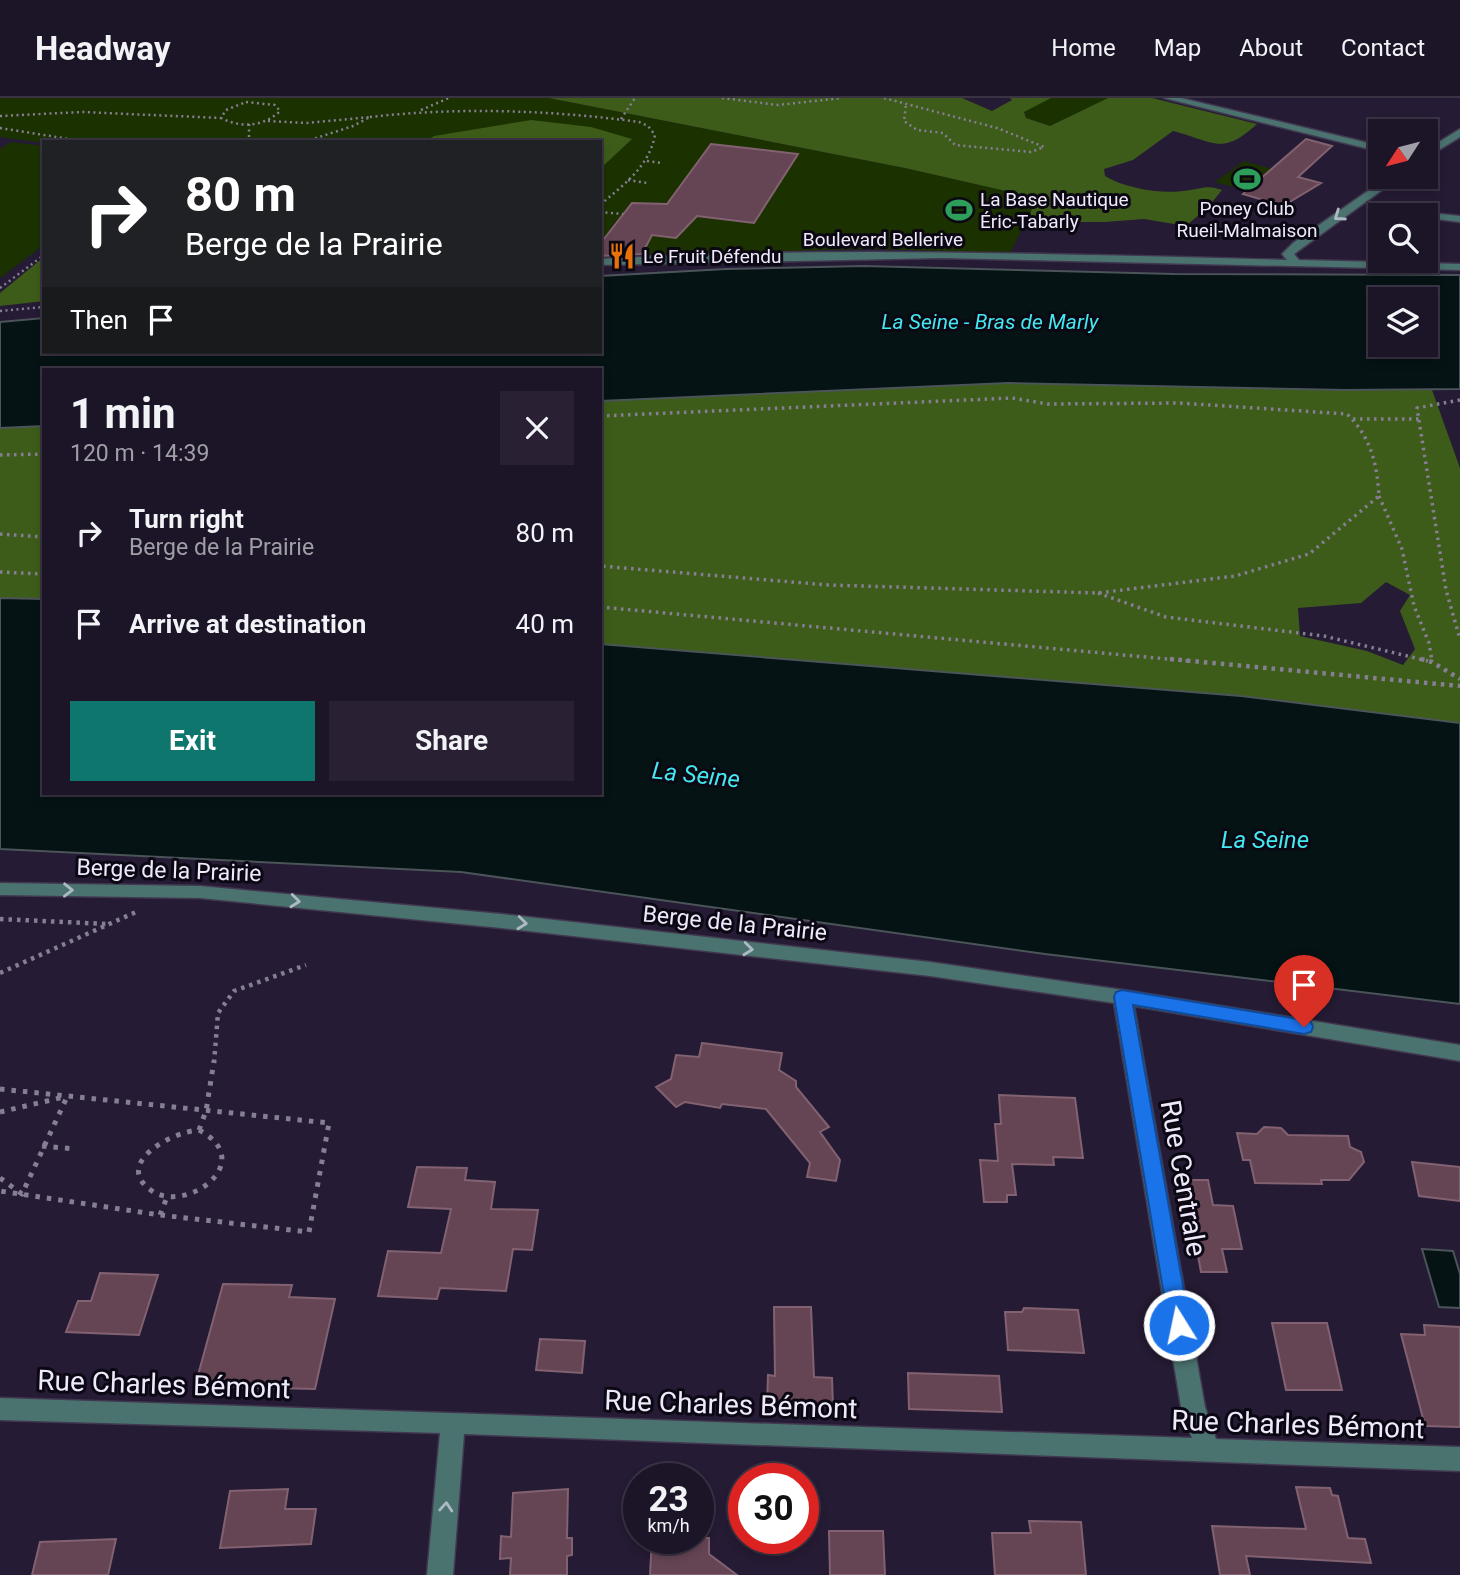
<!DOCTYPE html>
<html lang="en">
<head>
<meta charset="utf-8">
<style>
  body { margin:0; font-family:Roboto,sans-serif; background:#292133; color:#f1f3f6; height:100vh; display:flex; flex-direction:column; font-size:26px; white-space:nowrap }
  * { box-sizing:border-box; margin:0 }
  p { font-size:23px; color:#a09ea7 }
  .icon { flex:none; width:38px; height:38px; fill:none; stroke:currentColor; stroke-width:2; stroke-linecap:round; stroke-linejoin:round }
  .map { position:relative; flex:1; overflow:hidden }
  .sheet { position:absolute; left:42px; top:270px; width:560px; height:427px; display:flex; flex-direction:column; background:#1c1427; border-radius:0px; box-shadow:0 4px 10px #0003,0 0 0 2px #3a3344 }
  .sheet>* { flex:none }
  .guide { position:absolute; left:42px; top:42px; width:560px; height:214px; border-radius:0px; box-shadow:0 4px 10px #0003,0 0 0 2px #3a3344; background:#202124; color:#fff; overflow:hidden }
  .needle { width:46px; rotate:234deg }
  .fabs { position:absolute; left:1368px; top:21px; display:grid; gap:14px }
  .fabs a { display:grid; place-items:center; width:70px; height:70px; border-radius:0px; background:#1c1427; box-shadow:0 4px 10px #0003,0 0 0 2px #3a3344; font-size:35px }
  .speed { position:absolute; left:623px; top:1365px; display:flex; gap:14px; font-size:35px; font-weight:700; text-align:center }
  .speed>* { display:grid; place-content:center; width:91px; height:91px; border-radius:50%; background:#1c1427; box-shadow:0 4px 10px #0003,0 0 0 2px #3a3344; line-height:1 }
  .speed small { font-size:18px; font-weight:400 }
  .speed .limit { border:10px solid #d22; background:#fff; color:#111 }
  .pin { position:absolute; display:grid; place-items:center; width:60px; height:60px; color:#fff; margin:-72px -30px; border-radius:50% 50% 50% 0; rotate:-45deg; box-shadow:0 0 7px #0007 }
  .pin .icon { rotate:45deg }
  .me { position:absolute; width:77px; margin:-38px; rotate:350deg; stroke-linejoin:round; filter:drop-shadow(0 0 5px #0008) }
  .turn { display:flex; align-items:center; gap:24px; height:147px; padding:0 28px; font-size:32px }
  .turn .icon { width:91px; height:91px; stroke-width:2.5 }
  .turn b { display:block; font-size:49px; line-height:60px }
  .then { display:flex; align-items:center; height:66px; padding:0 28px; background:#0003; gap:14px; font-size:26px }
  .round { display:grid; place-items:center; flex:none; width:74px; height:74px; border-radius:0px; background:#292133 }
  .head { display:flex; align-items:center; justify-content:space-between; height:119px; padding:0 28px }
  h1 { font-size:42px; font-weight:700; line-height:52px }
  .cta { display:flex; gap:14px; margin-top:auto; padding:14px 28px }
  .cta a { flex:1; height:80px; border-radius:0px; background:#0f766e; color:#fff; font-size:28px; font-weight:700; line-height:80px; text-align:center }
  .cta a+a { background:#292133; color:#f1f3f6 }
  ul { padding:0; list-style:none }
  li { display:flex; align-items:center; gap:21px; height:91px; padding:0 28px }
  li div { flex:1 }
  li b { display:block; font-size:26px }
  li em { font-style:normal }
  header { display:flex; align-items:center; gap:42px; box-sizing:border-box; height:98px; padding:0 35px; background:#1c1427; border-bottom:2px solid #3a3344 }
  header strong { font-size:33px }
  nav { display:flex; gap:38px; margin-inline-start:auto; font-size:24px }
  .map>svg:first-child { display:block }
  .green { fill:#1b3200 }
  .forest { fill:#3d5c19; fill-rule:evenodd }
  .water { fill:#051314; stroke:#4b5459; stroke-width:2; fill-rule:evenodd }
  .building { fill:#654554; stroke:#826170; stroke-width:2 }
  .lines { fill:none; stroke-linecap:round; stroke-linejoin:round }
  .lane-casing { stroke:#413850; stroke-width:3 }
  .street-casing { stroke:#413850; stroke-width:3 }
  .path-far3 { stroke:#867f94; stroke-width:2.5; stroke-dasharray:2 3.5; stroke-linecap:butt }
  .path-far2 { stroke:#867f94; stroke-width:3.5; stroke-dasharray:2.5 4.5; stroke-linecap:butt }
  .path-far1 { stroke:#867f94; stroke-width:4.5; stroke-dasharray:3.5 5; stroke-linecap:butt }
  .path { stroke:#867f94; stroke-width:5; stroke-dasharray:4.5 7; stroke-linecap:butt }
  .lane { fill:#4a726f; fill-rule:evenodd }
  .street { fill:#4a726f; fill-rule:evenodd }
  .oneway { stroke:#adbac3 }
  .route { fill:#1a73e8; stroke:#114b97; stroke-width:2 }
  .labels { text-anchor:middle; stroke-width:6; stroke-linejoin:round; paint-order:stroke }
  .far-poi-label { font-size:19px; fill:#efeafb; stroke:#0c0813; text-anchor:start }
  .far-street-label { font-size:19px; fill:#efeafb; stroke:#0c0813 }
  .far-water-label { font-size:21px; font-style:italic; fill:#43e8f1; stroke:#0c0813 }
  .street-label { font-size:23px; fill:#efeafb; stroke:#0c0813 }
  .water-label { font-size:24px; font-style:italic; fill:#43e8f1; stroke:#0c0813 }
  .near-street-label { font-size:28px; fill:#efeafb; stroke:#0c0813 }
</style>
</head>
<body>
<header>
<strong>Headway</strong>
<nav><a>Home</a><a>Map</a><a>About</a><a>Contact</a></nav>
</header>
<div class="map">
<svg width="1460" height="1477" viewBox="0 0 1460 1477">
  <rect width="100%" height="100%" fill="#251b34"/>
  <path class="green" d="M0,0H549L905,70L1038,100L1010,155L869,151L600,158V44L44,45L0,39Z
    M1051,0H1108L1050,28L1026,20L1024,13Z
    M11,44L44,48V147L0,180V51Z
    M1244,63L1279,73L1256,95L1215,84Z"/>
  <path class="forest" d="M549,0H962L992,13L1012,2L1010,0H1051L1024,14L1026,20L1050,28L1108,0H1152L1257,26C1222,58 1215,44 1173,33L1133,62L1104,71L1105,78C1126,91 1165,97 1190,92C1206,90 1206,87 1222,92L1209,108L1186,128L1144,121L1105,124H1026L1037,100L905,70Z
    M531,22L591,29L632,41L600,71V44H424L434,38Z
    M44,159V203L0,208V195Z
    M1008,285L1432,292L1460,370V625L1241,598L600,546V303ZM1386,484L1410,497L1400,513L1415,551L1403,567L1367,553L1300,538L1298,510L1361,505Z
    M44,328V501L0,500V330Z"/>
  <path class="water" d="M864,168L1174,176L1460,177V291L1345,292L1008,285L600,303V271H44V328L0,330V224L44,220V254H600V178L726,171ZM1381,201H1426V247H1381Z
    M0,500L44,501V695H600V546L1241,598L1460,625V906L1045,856L461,774L0,751Z
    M1422,1151L1453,1153L1460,1176V1210L1439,1209Z"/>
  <path class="building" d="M1306,41L1332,48L1298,79L1321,85L1283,108L1243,96Z
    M711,46L798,56L754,125L697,118L676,140L652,137L642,156L600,158V146L632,105L667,106Z
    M702,945L782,955L779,972L796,983V989L829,1029L820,1034L840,1062L836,1083L807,1079L810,1065L766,1011L722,1006L720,1010L685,1004L676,1009L656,989L671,981L676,957L699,959Z
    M999,997L1075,1000L1083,1060L1053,1059L1054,1067L1012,1066L1016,1097H1007V1104H984L980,1062L998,1063L995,1026H1001Z
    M1264,1029L1281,1030L1288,1037L1348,1038L1350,1049L1361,1054L1364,1064L1349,1082H1321L1322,1086L1255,1085L1250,1062H1243L1237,1035L1257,1036Z
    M1412,1064L1460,1069V1103L1419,1098Z
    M417,1069L467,1070L465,1082L495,1084L491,1111L538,1112L532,1152L513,1151L506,1193L440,1190L437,1201L378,1198L388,1153L441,1155L451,1111L408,1109Z
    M1184,1082H1208L1213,1107L1233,1108L1242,1151H1222L1227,1174H1201Z
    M100,1175L158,1177L139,1237L66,1234L78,1203H91Z
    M223,1186L292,1187L289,1199L335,1201L315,1291L195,1288Z
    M774,1209H811L814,1279L832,1280L833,1309L767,1307L768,1277L775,1278Z
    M1024,1210L1078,1212L1084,1255L1008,1252L1005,1214H1022Z
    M1272,1225H1327L1342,1292H1286Z
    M1424,1227L1460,1229V1329L1425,1328L1401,1236L1425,1237Z
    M540,1241L585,1243L582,1275L536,1272Z
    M908,1275L999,1278L1002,1314L909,1311Z
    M1296,1389L1330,1390L1332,1397L1338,1398L1348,1440L1365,1441L1371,1465L1246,1458L1250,1477H1220L1212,1428L1306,1431Z
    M288,1391L285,1411H316L311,1446L220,1450L230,1393Z
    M568,1391L567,1440H572V1457L567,1458V1477H510L511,1460L500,1461L501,1438L511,1439L513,1395Z
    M1029,1423L1081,1424L1086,1477H995L992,1435H1031Z
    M829,1433H883L885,1477H830Z
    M652,1440H709V1456L737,1477H650Z
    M116,1441L108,1477H32L40,1444Z"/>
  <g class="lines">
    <g class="lane-casing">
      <path id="lane" d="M1431,115L1460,118V124L1428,120L1426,118Z"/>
    </g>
    <g class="street-casing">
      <path id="street" d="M1164,0H1181L1381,48V54Z
        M1460,31V39L1426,60V52Z
        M1388,79H1400L1294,156L1299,162L1460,166V172L941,160L600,167V161C829,148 1058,156 1287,162L1282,156L1293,145Z
        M0,785L200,788L501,816L930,864L1123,892L1460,947V963L1134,908L1205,1309L1216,1341L1460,1349V1373L464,1336L453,1477H427L440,1335L0,1322V1300L1192,1340L1181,1309L1114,905L930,878L501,830L200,800L0,797Z"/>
    </g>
    <path class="path-far3" d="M722,0L778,7L842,0
      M884,0L997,30L1044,49L1031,54L955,47L943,35L917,32L904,23L906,6
      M246,4L275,7L280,13C264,29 240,30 221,20L226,12Z
      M421,12L449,0
      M0,18L82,14L221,20
      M370,19C458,9 551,12 639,24L648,28L655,37C649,69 623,87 600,107
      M621,21L635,0
      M268,23L307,25L370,19L353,28L304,44
      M249,26V44
      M0,30L88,44
      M647,63L661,65
      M628,82L647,85
      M600,114L623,116
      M0,190L44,157
      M0,213L44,209"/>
    <path class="path-far2" d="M1460,302L1417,310L1446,492L1460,541
      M600,318L1012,300L1048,306L1179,305L1347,316C1371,339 1377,366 1379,398L1309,456L1235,478L1098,495L828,487L600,468
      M1353,321H1419
      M0,357L44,356
      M1379,398L1402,451L1414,508L1429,545L1432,563
      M0,436L44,439
      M0,474L44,476
      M1098,495L1166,519L1324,538L1428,563
      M600,509L1189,563"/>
    <path class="path-far1" d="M1170,561L1460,588
      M1421,561L1432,564L1460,581
      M0,821L107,826
      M0,875L136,814
      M214,965L218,915L234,893L306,867"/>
    <path class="path" d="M0,991L329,1025L309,1134L160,1117L0,1093
      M0,1014L64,999
      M199,1032C259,1064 186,1116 152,1093C112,1066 171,1034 199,1032Z
      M199,1032L206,1013L214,963
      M42,1048L76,1051
      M0,1080L22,1096L67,999
      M160,1117L167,1099"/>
    <use href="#lane" class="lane"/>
    <use href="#street" class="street"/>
  </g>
  <defs><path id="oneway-chevron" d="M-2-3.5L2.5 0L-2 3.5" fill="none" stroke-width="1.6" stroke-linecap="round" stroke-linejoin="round" transform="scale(1.75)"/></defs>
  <g class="oneway">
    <use href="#oneway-chevron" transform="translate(1339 118) rotate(145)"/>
    <use href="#oneway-chevron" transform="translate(68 792) rotate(1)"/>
    <use href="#oneway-chevron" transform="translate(295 803) rotate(6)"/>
    <use href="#oneway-chevron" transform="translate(522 825) rotate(6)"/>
    <use href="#oneway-chevron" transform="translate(748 851) rotate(6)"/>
    <use href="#oneway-chevron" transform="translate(446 1409) rotate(-86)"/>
  </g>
  <path class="route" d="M1122,892L1304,922L1311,924L1313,929L1311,934L1304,936L1133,907L1190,1227L1187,1233L1179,1236L1172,1233L1169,1227L1114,899L1116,894Z"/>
  <defs>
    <g id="stadium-bare" transform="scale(2.1)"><path d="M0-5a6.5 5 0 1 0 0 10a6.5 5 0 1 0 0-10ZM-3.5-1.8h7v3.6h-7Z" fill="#2e9e5b" stroke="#0c0813" stroke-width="2.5" paint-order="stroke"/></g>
    <g id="restaurant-bare" transform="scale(2.1)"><path d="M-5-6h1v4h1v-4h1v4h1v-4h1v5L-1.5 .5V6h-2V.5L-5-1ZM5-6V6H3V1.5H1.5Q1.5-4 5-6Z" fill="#e8710a" stroke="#0c0813" stroke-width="2.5" paint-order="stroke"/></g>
  </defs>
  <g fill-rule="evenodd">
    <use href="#stadium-bare" x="1247" y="81"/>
    <use href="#stadium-bare" x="959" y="112"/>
    <use href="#restaurant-bare" x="622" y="158"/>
  </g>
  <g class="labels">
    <g class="far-poi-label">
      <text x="980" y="108">La Base Nautique<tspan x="980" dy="22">Éric-Tabarly</tspan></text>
      <text x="1247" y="117" text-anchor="middle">Poney Club<tspan x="1247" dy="22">Rueil-Malmaison</tspan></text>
      <text x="643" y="165">Le Fruit Défendu</text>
    </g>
    <g class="far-street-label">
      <text x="883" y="148">Boulevard Bellerive</text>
    </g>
    <g class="far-water-label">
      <text x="990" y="231">La Seine - Bras de Marly</text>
    </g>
    <g class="street-label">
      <text transform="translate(169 772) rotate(2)" y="8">Berge de la Prairie</text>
      <text transform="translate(735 825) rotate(6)" y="8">Berge de la Prairie</text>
    </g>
    <g class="water-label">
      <text transform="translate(696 677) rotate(6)" y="8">La Seine</text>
      <text x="1265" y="750">La Seine</text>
    </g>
    <g class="near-street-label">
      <text transform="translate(1184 1080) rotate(80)" y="10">Rue Centrale</text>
      <text transform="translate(164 1286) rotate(2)" y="10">Rue Charles Bémont</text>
      <text transform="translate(731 1306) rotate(2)" y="10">Rue Charles Bémont</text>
      <text transform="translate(1298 1326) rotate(2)" y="10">Rue Charles Bémont</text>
    </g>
  </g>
</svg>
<div class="fabs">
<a><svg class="needle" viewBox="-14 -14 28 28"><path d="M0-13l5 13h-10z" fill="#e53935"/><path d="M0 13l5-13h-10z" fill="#a09ea7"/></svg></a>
<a><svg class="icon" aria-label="search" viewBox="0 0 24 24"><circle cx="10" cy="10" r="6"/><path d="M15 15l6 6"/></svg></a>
<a><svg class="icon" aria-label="layers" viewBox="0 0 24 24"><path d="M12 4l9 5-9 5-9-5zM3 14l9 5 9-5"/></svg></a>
</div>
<div class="speed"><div>23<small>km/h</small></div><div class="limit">30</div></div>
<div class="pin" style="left:1304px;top:929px;background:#d93025"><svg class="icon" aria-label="arrive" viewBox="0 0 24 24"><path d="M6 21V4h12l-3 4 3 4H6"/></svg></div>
<svg class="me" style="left:1179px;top:1227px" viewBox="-20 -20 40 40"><circle r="17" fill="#1a73e8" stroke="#fff" stroke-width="3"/><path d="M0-11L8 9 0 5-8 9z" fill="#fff"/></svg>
<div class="guide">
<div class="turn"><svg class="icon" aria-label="right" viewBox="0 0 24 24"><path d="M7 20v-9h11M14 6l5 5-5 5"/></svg><div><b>80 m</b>Berge de la Prairie</div></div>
<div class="then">Then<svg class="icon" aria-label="arrive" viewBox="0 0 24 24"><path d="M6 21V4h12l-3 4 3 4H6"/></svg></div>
</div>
<section class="sheet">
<div class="head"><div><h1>1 min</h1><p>120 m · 14:39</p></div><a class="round"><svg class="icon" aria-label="close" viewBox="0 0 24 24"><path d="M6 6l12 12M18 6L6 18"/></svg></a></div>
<ul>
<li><svg class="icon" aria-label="right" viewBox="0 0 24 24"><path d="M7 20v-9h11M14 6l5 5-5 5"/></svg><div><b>Turn right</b><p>Berge de la Prairie</p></div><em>80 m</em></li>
<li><svg class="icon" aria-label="arrive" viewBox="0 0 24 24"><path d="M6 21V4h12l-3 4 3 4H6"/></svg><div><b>Arrive at destination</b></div><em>40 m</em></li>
</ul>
<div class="cta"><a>Exit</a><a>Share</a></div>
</section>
</div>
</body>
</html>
